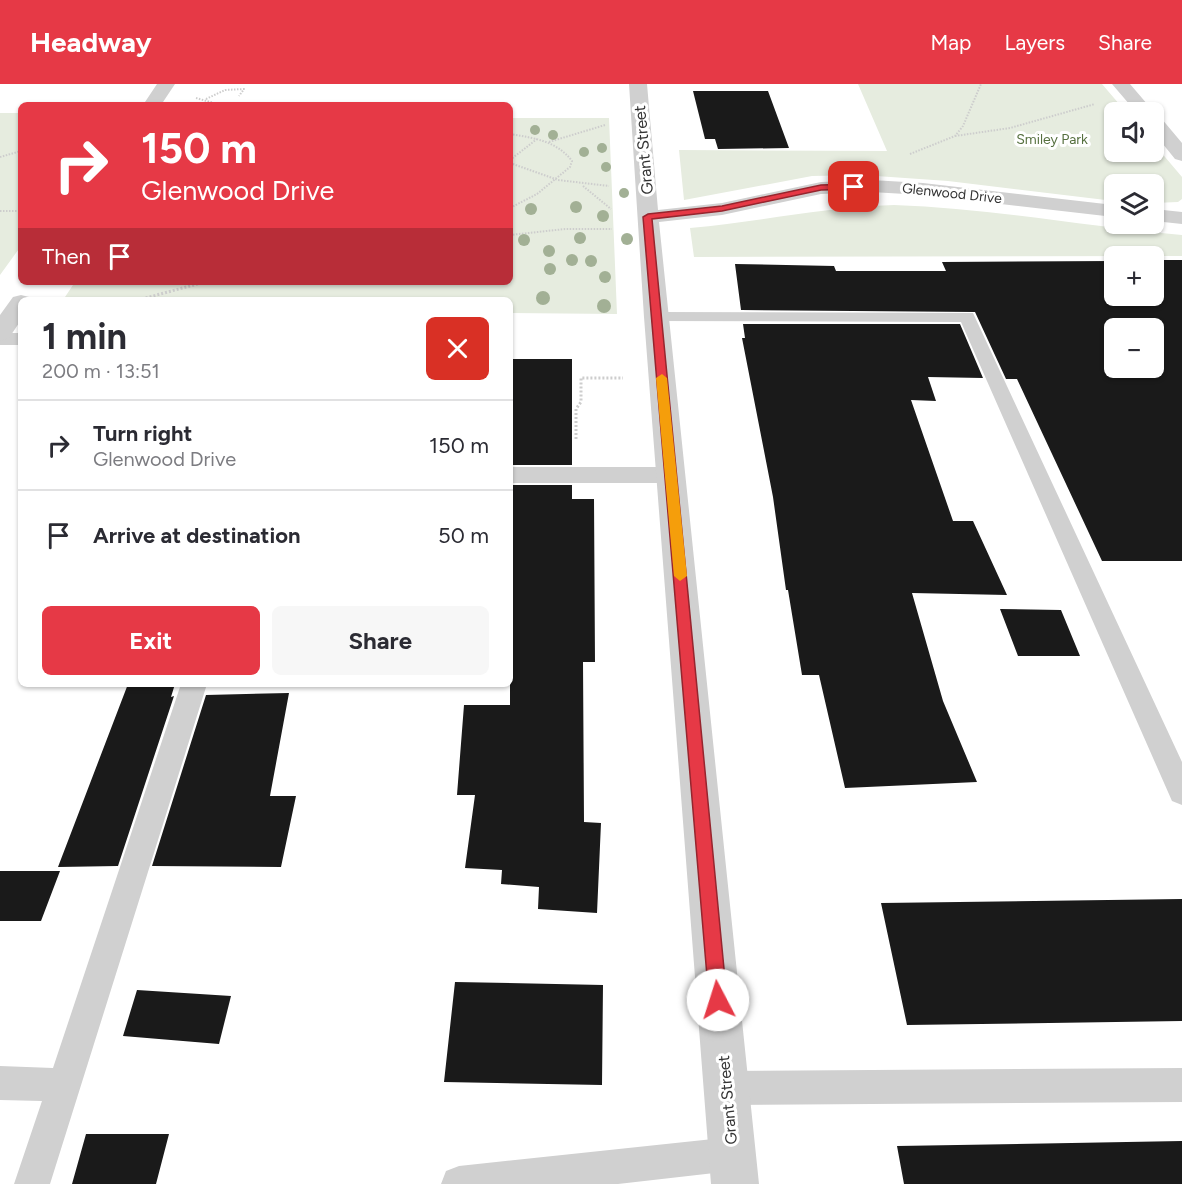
<!DOCTYPE html>
<html lang="en">
<head>
<meta charset="utf-8">
<style>
  body { margin:0; font-family:Figtree,sans-serif; background:#f7f7f7; color:#2b2b33; height:100vh; display:flex; flex-direction:column; font-size:22px; white-space:nowrap }
  * { box-sizing:border-box; margin:0 }
  p { font-size:20px; color:#7c7c81 }
  .icon { flex:none; width:33px; height:33px; fill:none; stroke:currentColor; stroke-width:2; stroke-linecap:round; stroke-linejoin:round }
  .map { position:relative; flex:1; overflow:hidden }
  .sheet { position:absolute; left:18px; top:213px; width:495px; height:390px; display:flex; flex-direction:column; background:#fff; border-radius:9px; box-shadow:0 2px 4px #0004 }
  .sheet>* { flex:none }
  .hud { position:absolute; left:18px; top:18px; width:495px; height:183px; border-radius:9px; box-shadow:0 2px 4px #0004; background:#e63946; color:#fff; overflow:hidden }
  .controls { position:absolute; left:1104px; top:18px; display:grid; gap:12px }
  .controls a { display:grid; place-items:center; width:60px; height:60px; border-radius:9px; background:#fff; box-shadow:0 2px 4px #0004; font-size:30px }
  .pin { position:absolute; display:grid; place-items:center; width:51px; height:51px; color:#fff; margin:-26px; border-radius:12px; box-shadow:0 3px 9px #0006 }
  .me { position:absolute; width:66px; margin:-33px; rotate:355deg; stroke-linejoin:round; filter:drop-shadow(0 0 4px #0008) }
  .turn { display:flex; align-items:center; gap:21px; height:126px; padding:0 24px; font-size:27px }
  .turn .icon { width:78px; height:78px; stroke-width:2.5 }
  .turn b { display:block; font-size:42px; line-height:51px }
  .then { display:flex; align-items:center; height:57px; padding:0 24px; background:#0003; gap:12px; font-size:22px }
  .round { display:grid; place-items:center; flex:none; width:63px; height:63px; border-radius:9px; background:#f7f7f7 }
  .head { display:flex; align-items:center; justify-content:space-between; height:102px; padding:0 24px }
  h1 { font-size:36px; font-weight:700; line-height:45px }
  .button { display:flex; gap:12px; margin-top:auto; padding:12px 24px }
  .button a { flex:1; height:69px; border-radius:9px; background:#e63946; color:#fff; font-size:24px; font-weight:700; line-height:69px; text-align:center }
  .button a+a { background:#f7f7f7; color:#2b2b33 }
  ul { padding:0; list-style:none }
  li { display:flex; align-items:center; gap:18px; height:90px; padding:0 24px; border-top:2px solid #e1e1e2 }
  li div { flex:1 }
  li b { display:block; font-size:22px }
  li em { font-style:normal }
  header { display:flex; align-items:center; gap:36px; box-sizing:border-box; height:84px; padding:0 30px; background:#e63946; color:#fff }
  header strong { font-size:28px }
  nav { display:flex; gap:33px; margin-inline-start:auto; font-size:21px }
  .map>svg:first-child { display:block }
  .green { fill:#e6ecdf }
  .building { fill:#1a1a1a; fill-rule:evenodd }
  .lines { fill:none; stroke-linecap:round; stroke-linejoin:round }
  .path-far1 { stroke:#cdcdcd; stroke-width:2; stroke-dasharray:1.5 1.5; stroke-linecap:butt }
  .path { stroke:#cdcdcd; stroke-width:3; stroke-dasharray:2 2; stroke-linecap:butt }
  .lane { fill:#d0d0d0; fill-rule:evenodd }
  .street { fill:#d0d0d0; fill-rule:evenodd }
  .tree { fill:#a2b095 }
  .route { fill:#e63946; stroke:#96252e; stroke-width:1.5 }
  .slow { fill:#f59e0b }
  .labels { text-anchor:middle; stroke-width:6; stroke-linejoin:round; paint-order:stroke }
  .far-park-label { font-size:14px; fill:#56703f; stroke:#fff }
  .far-street-label { font-size:14px; fill:#333; stroke:#fff }
  .street-label { font-size:16px; fill:#333; stroke:#fff }
</style>
</head>
<body>
<header>
<strong>Headway</strong>
<nav><a>Map</a><a>Layers</a><a>Share</a></nav>
</header>
<div class="map">
<svg width="1182" height="1100" viewBox="0 0 1182 1100">
  <rect width="100%" height="100%" fill="#fff"/>
  <path class="green" d="M858,0H1102L1126,28H1114V68H1154V60L1182,93V115L1178,118L1154,119V100H1114V117L948,97L862,91L812,92L684,116L679,66L887,67Z
    M0,29H21V162L0,191Z
    M510,34H609L617,230L510,229V216H63L75,198H510Z
    M894,121C990,124 1086,143 1182,151V172L694,173L690,144C758,138 825,123 894,121Z"/>
  <path class="building" d="M693,7H768L789,64L718,65L715,55H705Z
    M1154,176H1182V477H1102L1017,295H1006L975,228L741,226L735,180L834,182L836,187H946L942,178L1114,177V212H1154ZM1114,244H1154V284H1114Z
    M743,240H960L983,294L928,293L936,317L911,316L953,437H973L1007,511L912,509L943,617L977,698L845,704L819,591H802L788,506H786L773,413L742,254H745Z
    M510,275H572V381H510Z
    M510,401H572V415H594L595,578H583L584,738L601,739L597,829L538,825L539,803L501,800L502,786L465,784L475,711H457L464,621H510Z
    M1000,525L1061,526L1080,572H1018Z
    M128,600H175L171,613L174,612L118,782L58,783Z
    M289,609L270,712H296L281,783L152,782L206,611Z
    M0,787H60L41,837H0Z
    M1182,815V937L907,941L881,819Z
    M455,898L603,901L602,1001L444,998Z
    M137,906L231,912L219,960L123,952Z
    M86,1050H169L156,1100H72Z
    M1182,1057V1100H904L897,1062Z"/>
  <g class="lines">
    <path class="path-far1" d="M196,14L221,21
      M206,15L225,6L244,5L239,12
      M510,50C534,54 557,57 572,77L570,83L537,110L510,124
      M955,52L1010,44L1095,20
      M549,58L605,41
      M910,70L955,52L963,42L981,0
      M0,73L21,67
      M510,76L537,55
      M510,79L558,96L609,102
      M583,102L611,125
      M0,127H21
      M510,151L565,145H612"/>
    <path class="path" d="M66,199L69,198
      M138,216L205,198
      M576,355V325L581,318V294H623"/>
    <path class="lane" d="M656,228L973,229L1182,678V721L1172,717L961,238L650,237L647,233L650,229Z
      M0,249H21V261H0Z
      M510,383H671L678,386L681,391L678,396L671,399H510Z
      M181,600H207L50,1100H14L42,1017L0,1016V982L53,984Z
      M1182,984V1018L726,1021L714,1016L709,1004L714,992L726,987Z
      M732,1053L744,1058L749,1070L744,1082L732,1087L618,1100H441L446,1087L459,1082Z"/>
    <path class="street" d="M157,0H175L161,21H143Z
      M629,0H647L658,126L722,119L821,98L871,96L923,99L1114,121V133L923,111L871,108L821,110L722,131L659,138L759,1100H711L644,233Z
      M1112,0H1130L1154,28H1136Z
      M1154,32L1161,34L1182,59V77L1175,75L1154,49Z
      M1154,125L1182,128V140L1154,137Z
      M21,211L29,213L31,216H21V236L9,254L0,257V231L13,213Z"/>
  </g>
  <g class="tree">
    <circle cx="535" cy="46" r="5"/>
    <circle cx="553" cy="51" r="5"/>
    <circle cx="602" cy="64" r="5"/>
    <circle cx="584" cy="68" r="5"/>
    <circle cx="606" cy="83" r="5"/>
    <circle cx="624" cy="109" r="5"/>
    <circle cx="576" cy="123" r="6"/>
    <circle cx="531" cy="125" r="6"/>
    <circle cx="603" cy="132" r="6"/>
    <circle cx="580" cy="154" r="6"/>
    <circle cx="627" cy="155" r="6"/>
    <circle cx="524" cy="156" r="6"/>
    <circle cx="549" cy="167" r="6"/>
    <circle cx="572" cy="176" r="6"/>
    <circle cx="591" cy="177" r="6"/>
    <circle cx="550" cy="185" r="6"/>
    <circle cx="605" cy="193" r="6"/>
    <circle cx="543" cy="214" r="7"/>
    <circle cx="604" cy="222" r="7"/>
  </g>
  <path class="route" d="M854,100L857,101V105L821,106L722,127L652,135L727,916L725,922L718,925L712,922L709,916L643,133L648,130L722,122L821,101Z"/>
  <path class="slow" d="M662,290L667,294L687,492L680,497L674,492L656,294Z"/>
  <g class="labels">
    <g class="far-park-label">
      <text x="1052" y="60">Smiley Park</text>
    </g>
    <g class="far-street-label">
      <text transform="translate(952 109) rotate(6)" y="5">Glenwood Drive</text>
    </g>
    <g class="street-label">
      <text transform="translate(643 66) rotate(-95)" y="6">Grant Street</text>
      <text transform="translate(727 1016) rotate(-95)" y="6">Grant Street</text>
    </g>
  </g>
</svg>
<div class="controls">
<a><svg class="icon" aria-label="sound" viewBox="0 0 24 24"><path d="M4 9h4l5-4v14l-5-4H4zM17 9q2 3 0 6"/></svg></a>
<a><svg class="icon" aria-label="layers" viewBox="0 0 24 24"><path d="M12 4l9 5-9 5-9-5zM3 14l9 5 9-5"/></svg></a>
<a>+</a>
<a>−</a>
</div>
<div class="pin" style="left:854px;top:103px;background:#d93025"><svg class="icon" aria-label="arrive" viewBox="0 0 24 24"><path d="M6 21V4h12l-3 4 3 4H6"/></svg></div>
<svg class="me" style="left:718px;top:916px" viewBox="-20 -20 40 40"><circle r="19" fill="#fff"/><path d="M0-13L10 11 0 6-10 11z" fill="#e63946"/></svg>
<div class="hud">
<div class="turn"><svg class="icon" aria-label="right" viewBox="0 0 24 24"><path d="M7 20v-9h11M14 6l5 5-5 5"/></svg><div><b>150 m</b>Glenwood Drive</div></div>
<div class="then">Then<svg class="icon" aria-label="arrive" viewBox="0 0 24 24"><path d="M6 21V4h12l-3 4 3 4H6"/></svg></div>
</div>
<section class="sheet">
<div class="head"><div><h1>1 min</h1><p>200 m · 13:51</p></div><a class="round" style="background:#d93025;color:#fff"><svg class="icon" aria-label="close" viewBox="0 0 24 24"><path d="M6 6l12 12M18 6L6 18"/></svg></a></div>
<ul>
<li><svg class="icon" aria-label="right" viewBox="0 0 24 24"><path d="M7 20v-9h11M14 6l5 5-5 5"/></svg><div><b>Turn right</b><p>Glenwood Drive</p></div><em>150 m</em></li>
<li><svg class="icon" aria-label="arrive" viewBox="0 0 24 24"><path d="M6 21V4h12l-3 4 3 4H6"/></svg><div><b>Arrive at destination</b></div><em>50 m</em></li>
</ul>
<div class="button"><a>Exit</a><a>Share</a></div>
</section>
</div>
</body>
</html>
